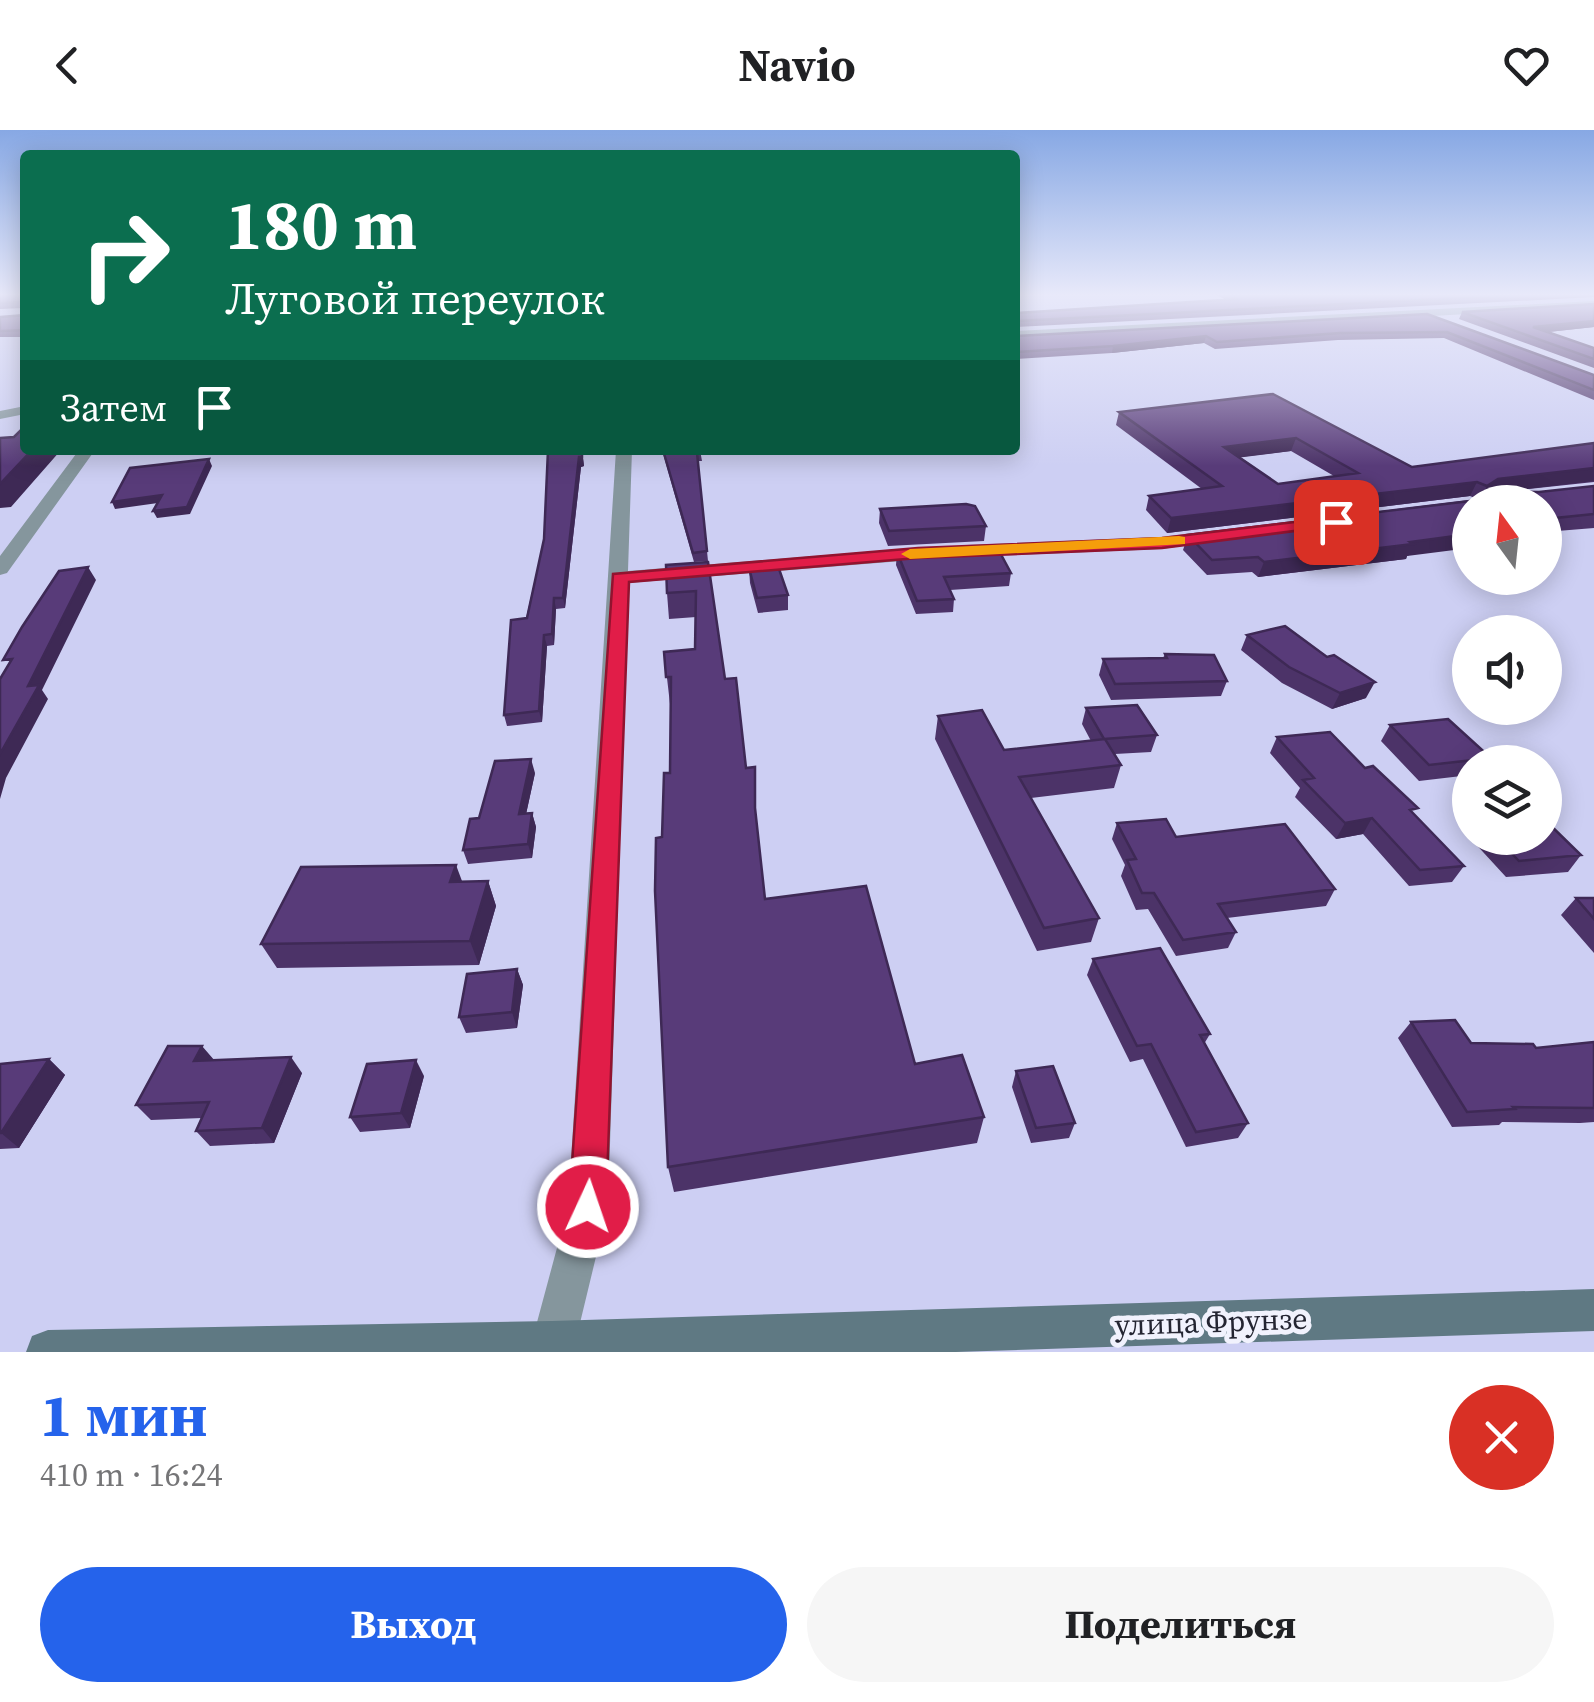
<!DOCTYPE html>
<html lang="ru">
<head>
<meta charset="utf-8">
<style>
  body { margin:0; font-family:"Source Serif 4",serif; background:#f6f6f6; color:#202124; height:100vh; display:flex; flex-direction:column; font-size:38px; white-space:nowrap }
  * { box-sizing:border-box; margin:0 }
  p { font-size:32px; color:#757577 }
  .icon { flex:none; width:55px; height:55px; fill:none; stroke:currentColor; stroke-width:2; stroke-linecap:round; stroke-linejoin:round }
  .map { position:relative; height:1222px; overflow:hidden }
  .panel { display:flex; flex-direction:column; background:#fff; flex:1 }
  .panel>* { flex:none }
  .top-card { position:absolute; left:20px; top:20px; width:1000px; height:305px; border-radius:10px; box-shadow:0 5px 25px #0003; background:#0b6e4f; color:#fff; overflow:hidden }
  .needle { width:65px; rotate:345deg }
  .fabs { position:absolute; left:1452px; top:355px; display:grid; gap:20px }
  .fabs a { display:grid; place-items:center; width:110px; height:110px; border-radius:50%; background:#fff; box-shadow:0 5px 25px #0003; font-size:50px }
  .pin { position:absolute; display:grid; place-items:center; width:85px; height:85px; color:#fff; margin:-42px; border-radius:20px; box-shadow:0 5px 15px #0006 }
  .me { position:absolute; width:110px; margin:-55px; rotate:3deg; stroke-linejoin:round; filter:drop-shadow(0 0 8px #0008) }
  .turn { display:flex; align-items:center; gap:35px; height:210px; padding:0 40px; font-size:45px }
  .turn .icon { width:130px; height:130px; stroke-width:2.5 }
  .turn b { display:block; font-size:70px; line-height:85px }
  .then { display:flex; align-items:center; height:95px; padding:0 40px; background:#0003; gap:20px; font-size:38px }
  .round { display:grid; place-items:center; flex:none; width:105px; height:105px; border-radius:52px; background:#f6f6f6 }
  .headline { display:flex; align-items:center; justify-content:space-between; height:170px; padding:0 40px }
  h1 { font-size:60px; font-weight:700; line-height:75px; color:#2563eb }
  .primary-button { display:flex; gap:20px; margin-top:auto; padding:20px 40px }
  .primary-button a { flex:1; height:115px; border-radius:60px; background:#2563eb; color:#fff; font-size:40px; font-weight:700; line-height:115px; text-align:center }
  .primary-button a+a { background:#f6f6f6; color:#202124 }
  header { display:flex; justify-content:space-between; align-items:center; height:130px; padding:0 40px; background:#fff; font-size:45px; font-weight:700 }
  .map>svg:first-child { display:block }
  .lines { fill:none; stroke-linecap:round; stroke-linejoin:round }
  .minor { fill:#85969d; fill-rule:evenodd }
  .secondary { fill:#5f7983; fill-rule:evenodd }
  .wall { fill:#4c3368; fill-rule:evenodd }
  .shaded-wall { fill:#3e2955 }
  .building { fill:#583b79; stroke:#3e2955; stroke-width:2.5; fill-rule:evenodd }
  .route { fill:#e11d48; stroke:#92132f; stroke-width:2.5 }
  .slow { fill:#f59e0b }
  .labels { text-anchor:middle; stroke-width:10; stroke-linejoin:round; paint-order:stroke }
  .near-street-label { font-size:30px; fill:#242532; stroke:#f1f2fd }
</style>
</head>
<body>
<header><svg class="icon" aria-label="back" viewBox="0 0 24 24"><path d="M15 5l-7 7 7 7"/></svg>Navio<svg class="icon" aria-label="heart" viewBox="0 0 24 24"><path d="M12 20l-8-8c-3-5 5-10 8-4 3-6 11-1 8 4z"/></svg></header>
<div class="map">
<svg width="1594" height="1222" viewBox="0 0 1594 1222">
  <rect width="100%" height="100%" fill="#cdcff3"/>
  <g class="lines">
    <path class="minor" d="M1594,171V177L1015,209V201Z
      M25,276V284L0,289V281Z
      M79,320H95L7,443L0,445V426Z
      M616,320H632L628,441L927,417L937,423L927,429L628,453L608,1077L573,1222H529L568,1077Z
      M1217,400L1226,406L1224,410L1162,419L967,427L957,421L967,415L1162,407Z"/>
    <path class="secondary" d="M1594,1159V1201L956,1222H26L32,1206L48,1200L552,1191Z"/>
  </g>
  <path class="wall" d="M0,165H25V207H0V187L25,185L23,178L0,179Z
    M1217,165H1594V167L1015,197V183L1226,170Z
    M1594,174V197L1548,202L1594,218V238L1459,189L1462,182Z
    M1427,184L1594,245V270L1444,208L1338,210L1215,219L1204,213L1112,223L1015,229V202L1016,206Z
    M1273,264L1412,337L1594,313V352L1510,361L1539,362L1594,356V398L1545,402V372L1407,426L1406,429L1258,447L1252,442L1207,445L1183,420L1188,405L1477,369L1470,366L1167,403L1146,380L1149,366L1202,359L1116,295L1119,282ZM1291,321L1334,346L1278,354L1240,327Z
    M582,320L584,336L581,337L565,478L556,479L554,515L547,516L542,592L507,596L504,585L544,409Z
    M662,320H700L702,331H698L708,431L694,432Z
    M880,379L986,396L984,411L888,416L879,393Z
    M897,422L1011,443L1009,456L950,460L954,469L953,482L916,484L896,435Z
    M708,432L725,549L746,638L756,688L765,769L915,934L984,987L977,1013L674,1062L668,1037L662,707L670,643V574L664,522L695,519L696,487L669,489L667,463Z
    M749,438L788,465V480L758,483L750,453Z
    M1247,505L1366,568L1332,579L1282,553L1241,520Z
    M1165,524L1227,551L1221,566L1111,570L1099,545L1103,529L1163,528Z
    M1086,578L1157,605L1151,622L1115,624L1121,635L1114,658L1031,668L1099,788L1091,812L1037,821L935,609L938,586L1004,620L1091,611L1082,594Z
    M1390,595L1491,628L1488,632H1470V645L1419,651L1381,611Z
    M1277,607L1365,638L1414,684L1464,736L1452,752L1409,756L1363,704L1336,709L1295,667L1300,658L1270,623Z
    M535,643L526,684L532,683L536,697L532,728L468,734L463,720L479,688Z
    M1117,693L1176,707L1335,759L1326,776L1227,788L1236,802L1228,818L1176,826L1148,779L1136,780L1121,746L1125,735L1112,709Z
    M1474,708H1545L1581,725L1568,742L1506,747L1472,710Z
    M488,751L496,776L479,835L277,838L261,814L462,752Z
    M1576,768H1594V823L1561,785Z
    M1093,829L1210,904L1204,914L1248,993L1238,1008L1186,1017L1143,929L1130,932L1087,845Z
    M517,839L523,855L517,898L466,903L459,887Z
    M1411,892L1471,913L1536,918L1594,912V992L1580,993L1502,992L1499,995L1452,997L1398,908Z
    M49,929L65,945L19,1018L0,1019V934Z
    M214,930L302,943L274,1013L210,1016L196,1001L202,988L151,990L136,975Z
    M1016,941L1075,993L1069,1008L1031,1013L1012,957Z
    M424,946L410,998L360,1002L350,987Z"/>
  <path class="shaded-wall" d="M1594,191V197L1530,204L1533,197Z
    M1206,206L1204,213L1112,223L1113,216Z
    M1296,308L1291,321L1220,330L1224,317Z
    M32,320H61L11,377L0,378V354Z
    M582,320L584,336L581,337L565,478L563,468L579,327Z
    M209,329L212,336L190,384L157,388L153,381Z
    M1594,338V351L1491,363L1480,370L1487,356L1498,349Z
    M1477,352L1470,366L1167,403L1171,388Z
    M162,365L165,372L115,379L112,372Z
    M1470,404V418L1407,426L1406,429L1258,447L1264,432Z
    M88,437L96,450L42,560L48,569L6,648L0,669V624L28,556Z
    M554,468L556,479L554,515L552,504Z
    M544,505L547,516L542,592L539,581Z
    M1375,552L1366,568L1332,579L1340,563Z
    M531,629L535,643L523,698L519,684Z
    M532,683L536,697L532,728L528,714Z
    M1372,688L1363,704L1336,709L1345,693Z
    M456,735L465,759L450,752Z
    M488,751L496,776L479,835L470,811Z
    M517,839L523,855L517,898L512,882Z
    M202,916L215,931H194Z
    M291,927L302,943L274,1013L262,998Z
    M49,929L65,945L19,1018L1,1003Z
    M416,930L424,946L410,998L401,983Z"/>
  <path class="building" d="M0,165H25V200L0,201V187L25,185L22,172L0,173Z
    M1230,165H1518L1015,191V183L1237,169Z
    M1594,174V191L1533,197L1594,218V229L1462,182Z
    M1427,184L1594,245V260L1447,202L1340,203L1217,212L1206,206L1113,216L1015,222V202L1016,206Z
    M1273,264L1412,337L1594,313V338L1498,349L1487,356L1477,352L1171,388L1149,366L1222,356L1119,282ZM1296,308L1358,343L1278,354L1224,317Z
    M25,296V320H32L0,354V308L14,307Z
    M548,320H582V327H579L563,468H554L552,504L544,505L539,581L504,585L511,490L527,488L544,409Z
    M663,320H700L701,322L697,323L707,421L693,423Z
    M209,329L187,377L153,381L162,365L112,372L130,338Z
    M1594,356V384L1545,389V372H1470V404L1410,412L1413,414L1264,432L1258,427L1212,430L1188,405L1478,370L1481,362L1487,361L1539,362Z
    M966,374L975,376L986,396L889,401L880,379Z
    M997,417L1011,443L944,447L954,469L917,471L897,422Z
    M708,432L725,549L736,548L746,638L755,637V678L765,769L866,756L915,934L962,925L984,987L668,1037L655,761L656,708L662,707L664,643H670L671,547H666L664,522L695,519L696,461L667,463L666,435Z
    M778,436L788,465L757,468L749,438Z
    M88,437L28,556L39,555L0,624V549L12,529L3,530L22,497L59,441Z
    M1285,496L1327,527L1334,525L1375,552L1340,563L1289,537L1247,505Z
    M1165,524L1214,525L1227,551L1115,554L1103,529L1167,528Z
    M1137,575L1157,605L1104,609L1086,578Z
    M982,580L1004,620L1105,609L1121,635L1019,647L1099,788L1044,798L938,586Z
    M1448,589L1491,628L1429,635L1390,595Z
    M1330,602L1365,638L1373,636L1418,678L1410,680L1464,736L1420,740L1372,688L1345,693L1303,650L1314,648L1277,607Z
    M531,629L519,684L532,683L528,714L463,720L470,689L479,688L495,631Z
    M1166,689L1176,707L1285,694L1335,759L1218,774L1236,802L1183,810L1154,763H1142L1127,730L1136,729L1117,693Z
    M1545,690L1581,725L1519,731L1497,708H1545Z
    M456,735L450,752L488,751L470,811L261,814L301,737Z
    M1576,768H1594V789Z
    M1160,818L1210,904L1200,905L1248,993L1196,1002L1151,914L1137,916L1093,829Z
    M517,839L512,882L459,887L467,844Z
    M1455,890L1471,913L1533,914L1536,918L1594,912V978L1513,977L1515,979L1467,982L1411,892Z
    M168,916H202L194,931L291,927L262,998L196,1001L209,972L136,975Z
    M49,929L1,1003H0V934Z
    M416,930L401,983L350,987L367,934Z
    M1053,936L1075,993L1036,998L1016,941Z"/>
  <linearGradient id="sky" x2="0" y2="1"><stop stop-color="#87a8e4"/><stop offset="0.49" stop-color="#e8e9fa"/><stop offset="1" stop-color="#e8e9fa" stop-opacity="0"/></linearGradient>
  <rect width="1594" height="336" fill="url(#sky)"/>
  <path class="route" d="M1336,387L1344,392L1341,395L1162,418L918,428L629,452L606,1077L600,1090L588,1095L575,1090L569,1077L613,444L918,418L1162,408Z"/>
  <path class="slow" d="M1179,406L1185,407V414L910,429L901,424L910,419Z"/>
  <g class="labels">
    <g class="near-street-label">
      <text transform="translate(1211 1192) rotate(-2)" y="10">улица Фрунзе</text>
    </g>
  </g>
</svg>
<div class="fabs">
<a><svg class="needle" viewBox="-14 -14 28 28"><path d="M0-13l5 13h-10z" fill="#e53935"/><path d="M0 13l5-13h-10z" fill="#757577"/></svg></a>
<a><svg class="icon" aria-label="sound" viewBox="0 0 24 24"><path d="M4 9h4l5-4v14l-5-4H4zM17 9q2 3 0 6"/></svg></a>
<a><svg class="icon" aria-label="layers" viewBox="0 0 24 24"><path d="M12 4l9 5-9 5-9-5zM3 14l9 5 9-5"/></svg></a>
</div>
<div class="pin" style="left:1336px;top:392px;background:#d93025"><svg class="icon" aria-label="arrive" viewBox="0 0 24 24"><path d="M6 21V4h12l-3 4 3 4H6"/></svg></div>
<svg class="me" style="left:588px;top:1077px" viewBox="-20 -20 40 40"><circle r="17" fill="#e11d48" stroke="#fff" stroke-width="3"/><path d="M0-11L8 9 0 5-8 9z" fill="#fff"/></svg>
<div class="top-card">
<div class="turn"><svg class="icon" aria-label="right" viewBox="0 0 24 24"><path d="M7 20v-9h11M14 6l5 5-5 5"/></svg><div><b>180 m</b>Луговой переулок</div></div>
<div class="then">Затем<svg class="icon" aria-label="arrive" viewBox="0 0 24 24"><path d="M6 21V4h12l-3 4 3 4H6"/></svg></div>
</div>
</div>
<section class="panel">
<div class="headline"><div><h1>1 мин</h1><p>410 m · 16:24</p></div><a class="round" style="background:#d93025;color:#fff"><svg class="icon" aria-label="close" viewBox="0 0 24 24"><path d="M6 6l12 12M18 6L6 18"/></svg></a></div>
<div class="primary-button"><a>Выход</a><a>Поделиться</a></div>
</section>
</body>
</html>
